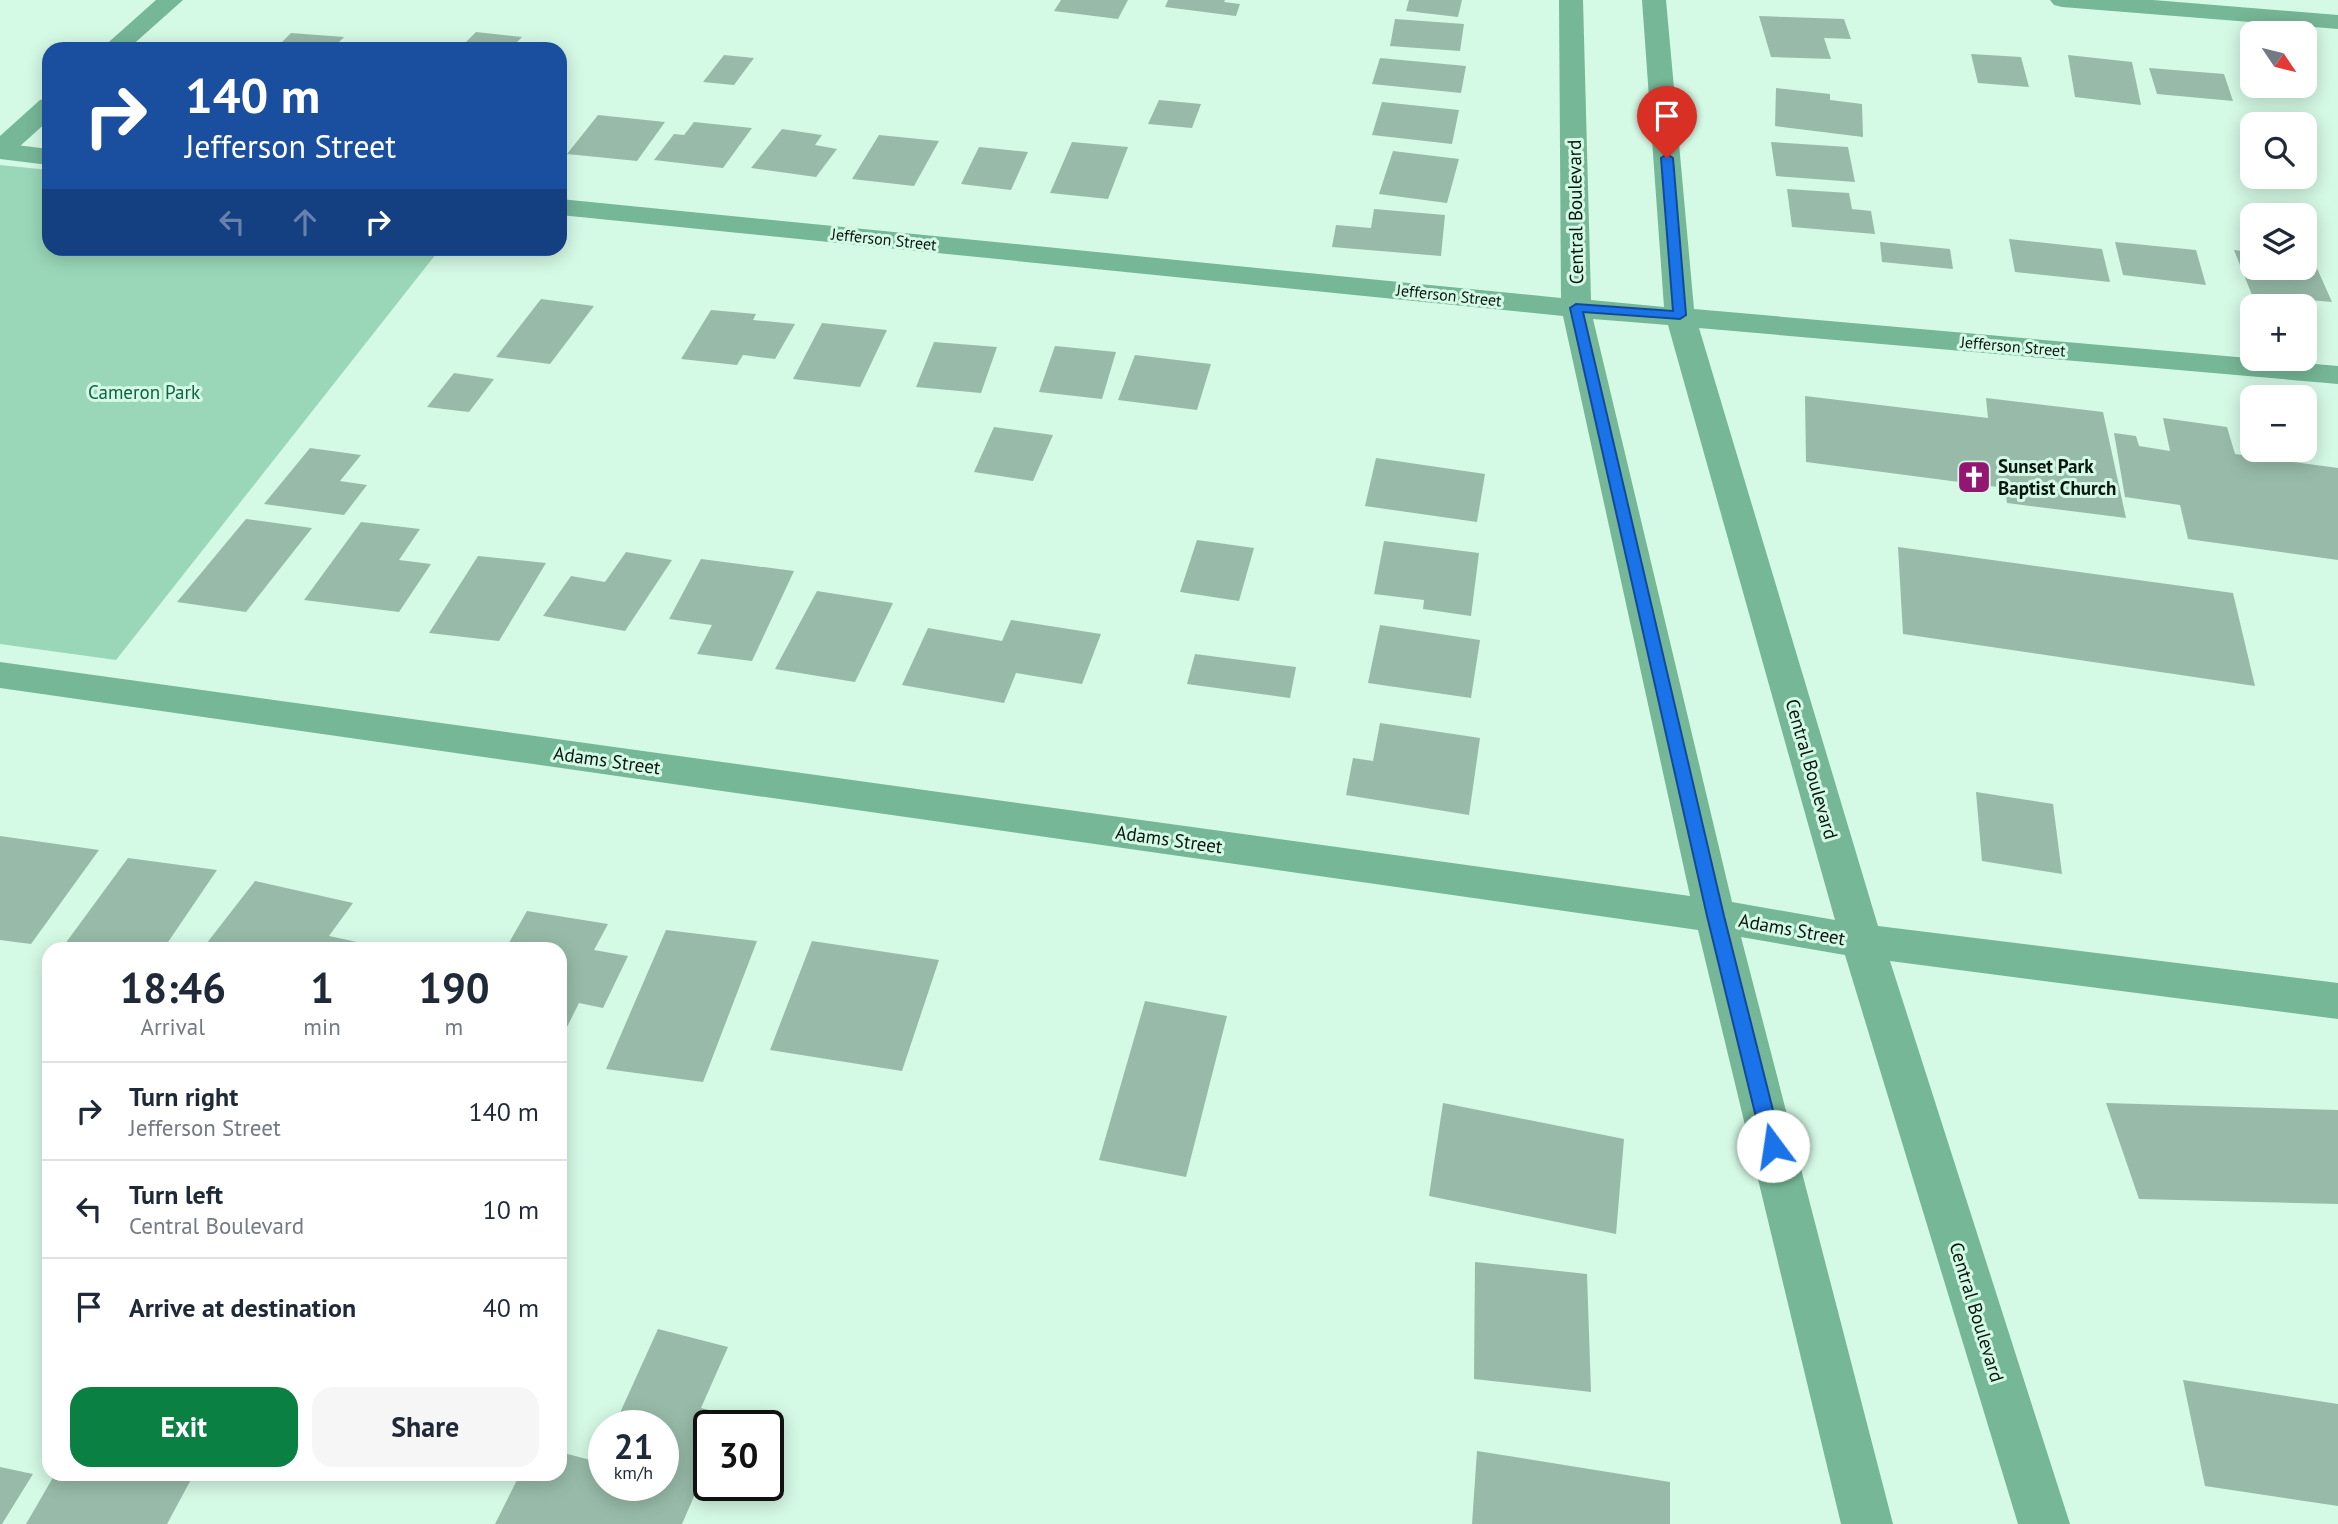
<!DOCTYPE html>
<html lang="en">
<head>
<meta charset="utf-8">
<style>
  body { margin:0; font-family:"PT Sans",sans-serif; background:#f6f6f7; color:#1f2937; height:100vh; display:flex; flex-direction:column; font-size:26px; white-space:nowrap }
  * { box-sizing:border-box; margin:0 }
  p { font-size:23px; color:#747a83 }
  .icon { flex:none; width:38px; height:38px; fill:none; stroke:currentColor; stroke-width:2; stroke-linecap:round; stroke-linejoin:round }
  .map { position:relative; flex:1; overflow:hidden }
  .panel { position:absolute; left:42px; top:942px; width:525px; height:539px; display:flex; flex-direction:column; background:#fff; border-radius:21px; box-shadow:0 4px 18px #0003 }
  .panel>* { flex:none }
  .top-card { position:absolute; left:42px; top:42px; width:525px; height:214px; border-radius:21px; box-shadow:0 4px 18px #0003; background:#1a4fa0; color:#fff; overflow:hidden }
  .needle { width:46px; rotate:125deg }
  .controls { position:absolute; left:2240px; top:21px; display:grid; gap:14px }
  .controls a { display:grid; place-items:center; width:77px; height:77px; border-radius:14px; background:#fff; box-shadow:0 4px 18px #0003; font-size:35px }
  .speed { position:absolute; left:588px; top:1410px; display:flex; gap:14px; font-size:35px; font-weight:700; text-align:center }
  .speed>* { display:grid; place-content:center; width:91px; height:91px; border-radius:50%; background:#fff; box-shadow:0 4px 18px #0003; line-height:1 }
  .speed small { font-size:18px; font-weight:400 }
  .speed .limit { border:4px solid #111; border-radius:10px; background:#fff; color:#111 }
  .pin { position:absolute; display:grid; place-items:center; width:60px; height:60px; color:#fff; margin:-72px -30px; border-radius:50% 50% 50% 0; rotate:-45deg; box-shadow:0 0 7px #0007 }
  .pin .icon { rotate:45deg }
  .me { position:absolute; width:77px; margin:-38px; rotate:346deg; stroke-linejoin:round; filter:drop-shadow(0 0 5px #0008) }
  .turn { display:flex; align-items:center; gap:24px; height:147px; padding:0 28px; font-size:32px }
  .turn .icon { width:91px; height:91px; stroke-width:2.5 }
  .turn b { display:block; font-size:49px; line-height:60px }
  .lanes { display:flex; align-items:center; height:66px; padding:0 28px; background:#0003; justify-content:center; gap:35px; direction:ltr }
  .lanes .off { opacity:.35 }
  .eta { display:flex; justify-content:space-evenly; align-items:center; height:119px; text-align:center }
  .eta b { font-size:42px; font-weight:700; line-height:49px }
  .primary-button { display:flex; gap:14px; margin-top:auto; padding:14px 28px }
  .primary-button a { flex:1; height:80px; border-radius:21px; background:#0b8043; color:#fff; font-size:28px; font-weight:700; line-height:80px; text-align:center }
  .primary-button a+a { background:#f6f6f7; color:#1f2937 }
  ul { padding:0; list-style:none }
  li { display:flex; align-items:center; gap:21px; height:98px; padding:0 28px; border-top:2px solid #e0e1e3 }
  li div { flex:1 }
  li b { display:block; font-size:26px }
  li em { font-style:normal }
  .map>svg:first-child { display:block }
  .green { fill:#9ad7b8 }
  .building { fill:#98bba9 }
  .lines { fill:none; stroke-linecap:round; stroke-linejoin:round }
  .minor { fill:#76b797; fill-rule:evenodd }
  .tertiary { fill:#76b797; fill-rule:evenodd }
  .route { fill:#1a73e8; stroke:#114b97; stroke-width:2 }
  .labels { text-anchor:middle; stroke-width:6; stroke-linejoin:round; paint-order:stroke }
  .far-street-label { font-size:16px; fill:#091710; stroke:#d4f9e5 }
  .street-label { font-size:19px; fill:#091710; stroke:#d4f9e5 }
  .park-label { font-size:19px; fill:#0f6244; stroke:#d4f9e5 }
  .poi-label { font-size:19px; font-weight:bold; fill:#091710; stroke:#d4f9e5; text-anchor:start }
</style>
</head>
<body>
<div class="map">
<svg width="2338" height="1524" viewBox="0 0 2338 1524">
  <rect width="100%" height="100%" fill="#d4f9e5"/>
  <path class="green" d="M0,165L49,170V248L440,249L116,660L0,644Z"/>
  <path class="building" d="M1061,0H1128L1118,19L1054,11Z
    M1168,0H1225L1224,2L1240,4L1236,16L1165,7Z
    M1409,0H1462L1458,17L1406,11Z
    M1759,16L1844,19L1851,39L1824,38L1831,59L1771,57Z
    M1395,19L1464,24L1460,51L1390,46Z
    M476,32L522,37L510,49H459Z
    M291,33L344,37L332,49H275Z
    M1971,54L2021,57L2029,87L1978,83Z
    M724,55L754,58L734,85L703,82Z
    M2068,55L2132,62L2141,105L2075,97Z
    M1380,58L1466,66L1461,93L1372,84Z
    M2149,68L2224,74L2233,101L2157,94Z
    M1776,88L1830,94V100L1862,104L1863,137L1775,126Z
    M1159,100L1201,104L1192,128L1148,124Z
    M1382,102L1459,110L1452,144L1372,135Z
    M598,115L665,122L637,161L567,154Z
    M694,122L752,128L723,168L654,160L674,134L684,135Z
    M782,129L822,135L815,145L837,149L816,177L751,168Z
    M879,135L939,141L914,186L852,179Z
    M1072,142L1128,147L1108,199L1050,193Z
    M1771,142L1848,147L1855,182L1776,176Z
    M979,147L1028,152L1011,190L961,184Z
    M1393,151L1459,159L1447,203L1379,194Z
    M1787,189L1849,193L1852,209L1871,211L1875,234L1792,227Z
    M1374,209L1445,215L1441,256L1332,247L1336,225L1371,228Z
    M2009,239L2102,249L2110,282L2015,272Z
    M1880,242L1950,249L1953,269L1882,262Z
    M2115,242L2196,250L2206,285L2123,275Z
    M2234,250L2252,252V268H2305V256L2312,257L2332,302L2252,295Z
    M541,299L594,306L550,364L496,357Z
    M711,310L756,314L753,320L795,324L775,359L743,355L737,365L681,359Z
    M822,323L887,330L860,387L793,379Z
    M934,342L997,347L981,393L916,387Z
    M1055,346L1116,352L1102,399L1039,392Z
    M1135,355L1211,364L1197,410L1118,400Z
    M454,373L494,379L469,412L427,407Z
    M1805,396L1988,418L1986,398L2103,412L2126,518L2007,503L2005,488L1806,462Z
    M2163,418L2227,427L2235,454L2338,468V560L2188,539L2180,505L2125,497L2114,433L2136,436L2139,446L2170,451Z
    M994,427L1053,435L1033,481L974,472Z
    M310,448L361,455L340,481L367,485L344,515L264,504Z
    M1376,458L1485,474L1477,522L1365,506Z
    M246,519L312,528L246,612L177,602Z
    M361,522L420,529L399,560L431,564L399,612L304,600Z
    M1197,540L1254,548L1239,601L1180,592Z
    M1384,541L1479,553L1471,616L1423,609L1424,600L1374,594Z
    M1898,547L2233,593L2255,686L1903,634Z
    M626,552L672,560L625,631L543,616L571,576L605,582Z
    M478,556L546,563L499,641L429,633Z
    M701,559L794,571L752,661L697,654L712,625L669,619Z
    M817,591L893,603L855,682L775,669Z
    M1011,620L1101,634L1082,684L1016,673L1004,703L902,685L928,628L1002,641Z
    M1380,625L1480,640L1471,698L1368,683Z
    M1195,654L1296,667L1290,698L1187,684Z
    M1380,723L1480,738L1469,815L1346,795L1353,758L1373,761Z
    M1976,792L2053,804L2062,874L1982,861Z
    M0,836L99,850L31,944L0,940Z
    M128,858L217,870L164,948H62Z
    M255,881L353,903L329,936L357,942L352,948H203Z
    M527,911L608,924L594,950L628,956L603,1008L579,1003L560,1041V948H506Z
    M666,930L757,941L703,1082L606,1069Z
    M812,941L939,960L902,1071L770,1050Z
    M1145,1001L1227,1016L1186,1177L1099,1160Z
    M1443,1103L1624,1139L1616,1234L1429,1196Z
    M2106,1103L2338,1110V1204L2139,1199Z
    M1475,1262L1587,1274L1591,1392L1474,1379Z
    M658,1329L728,1347L701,1408L729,1415L724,1426H709V1462L682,1524H495L520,1474H560V1452L598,1462L604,1449V1486H663V1426H614Z
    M2183,1380L2338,1404V1506L2205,1486Z
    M1477,1451L1670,1482V1524H1472Z
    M0,1467L33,1474L2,1524H0Z
    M55,1474H194L167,1524H26Z"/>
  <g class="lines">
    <path class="minor" d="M1559,0H1583L1591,300L1664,307L1642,0H1666L1694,309L2338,366V384L1699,328L1878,926L2338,983V1019L1890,961L2070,1524H2018L1845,955L1741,937L1893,1524H1841L1698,930L0,688V662L1690,896L1563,316L560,215V199L1561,298ZM1593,319L1668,325L1835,920L1732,902Z
      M2050,0H2153L2338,15V29L2062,7L2054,5Z
      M0,143L49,149V165L0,159Z"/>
    <path class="tertiary" d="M156,0H183L128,49H101Z
      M49,98V120L9,156L0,158V136L40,100Z"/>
  </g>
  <path class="route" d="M1667,154L1673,158L1686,315L1680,319L1583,312L1724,916L1782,1146L1779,1152L1773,1154L1766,1152L1763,1146L1707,916L1570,308L1576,304L1673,311L1661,158Z"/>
  <defs>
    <g id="church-square" transform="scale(1.75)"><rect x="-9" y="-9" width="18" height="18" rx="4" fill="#931671" stroke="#d4f9e5"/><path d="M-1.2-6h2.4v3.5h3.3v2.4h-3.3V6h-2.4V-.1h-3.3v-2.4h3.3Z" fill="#fff"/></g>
  </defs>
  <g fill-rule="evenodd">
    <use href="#church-square" x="1974" y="477"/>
  </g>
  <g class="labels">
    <g class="far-street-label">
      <text transform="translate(884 239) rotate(6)" y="6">Jefferson Street</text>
      <text transform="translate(1449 295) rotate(6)" y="6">Jefferson Street</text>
      <text transform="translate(2013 346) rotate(5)" y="6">Jefferson Street</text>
    </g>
    <g class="street-label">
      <text transform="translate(1575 212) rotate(-91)" y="7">Central Boulevard</text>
      <text transform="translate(607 760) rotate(8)" y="7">Adams Street</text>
      <text transform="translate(1812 769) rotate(74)" y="7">Central Boulevard</text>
      <text transform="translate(1169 839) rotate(8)" y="7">Adams Street</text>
      <text transform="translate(1792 929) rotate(10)" y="7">Adams Street</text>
      <text transform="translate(1977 1312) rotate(73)" y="7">Central Boulevard</text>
    </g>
    <g class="park-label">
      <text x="144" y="399">Cameron Park</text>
    </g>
    <g class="poi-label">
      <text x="1998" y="473">Sunset Park<tspan x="1998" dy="22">Baptist Church</tspan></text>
    </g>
  </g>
</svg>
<div class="controls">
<a><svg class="needle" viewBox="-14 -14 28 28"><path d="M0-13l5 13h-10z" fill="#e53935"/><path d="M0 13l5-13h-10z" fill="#747a83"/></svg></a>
<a><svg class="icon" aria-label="search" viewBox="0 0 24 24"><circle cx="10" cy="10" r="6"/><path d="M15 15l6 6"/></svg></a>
<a><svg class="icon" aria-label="layers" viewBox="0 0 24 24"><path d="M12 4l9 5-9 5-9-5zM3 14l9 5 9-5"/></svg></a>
<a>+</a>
<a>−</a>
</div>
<div class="speed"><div>21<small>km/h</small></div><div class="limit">30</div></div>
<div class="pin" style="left:1667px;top:158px;background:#d93025"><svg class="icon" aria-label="arrive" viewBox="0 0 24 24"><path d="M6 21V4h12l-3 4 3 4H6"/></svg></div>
<svg class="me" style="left:1773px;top:1146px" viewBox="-20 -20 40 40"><circle r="19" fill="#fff"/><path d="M0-13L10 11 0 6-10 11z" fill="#1a73e8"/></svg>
<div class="top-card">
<div class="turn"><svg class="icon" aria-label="right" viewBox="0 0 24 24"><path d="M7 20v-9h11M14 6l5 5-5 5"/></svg><div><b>140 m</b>Jefferson Street</div></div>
<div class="lanes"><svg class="icon off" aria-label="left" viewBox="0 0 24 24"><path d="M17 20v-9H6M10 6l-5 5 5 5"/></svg><svg class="icon off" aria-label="ahead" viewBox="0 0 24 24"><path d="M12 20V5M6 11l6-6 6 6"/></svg><svg class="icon" aria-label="right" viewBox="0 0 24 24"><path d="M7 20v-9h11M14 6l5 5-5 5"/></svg></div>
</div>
<section class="panel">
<div class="eta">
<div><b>18:46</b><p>Arrival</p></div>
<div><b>1</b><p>min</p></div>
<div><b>190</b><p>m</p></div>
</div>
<ul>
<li><svg class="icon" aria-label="right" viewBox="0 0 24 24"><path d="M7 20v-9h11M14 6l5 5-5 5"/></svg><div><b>Turn right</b><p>Jefferson Street</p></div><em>140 m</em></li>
<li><svg class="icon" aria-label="left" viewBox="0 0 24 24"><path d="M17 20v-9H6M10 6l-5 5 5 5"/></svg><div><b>Turn left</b><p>Central Boulevard</p></div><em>10 m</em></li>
<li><svg class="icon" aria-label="arrive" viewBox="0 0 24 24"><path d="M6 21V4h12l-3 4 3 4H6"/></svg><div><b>Arrive at destination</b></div><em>40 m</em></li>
</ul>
<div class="primary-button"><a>Exit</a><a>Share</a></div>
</section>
</div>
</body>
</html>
